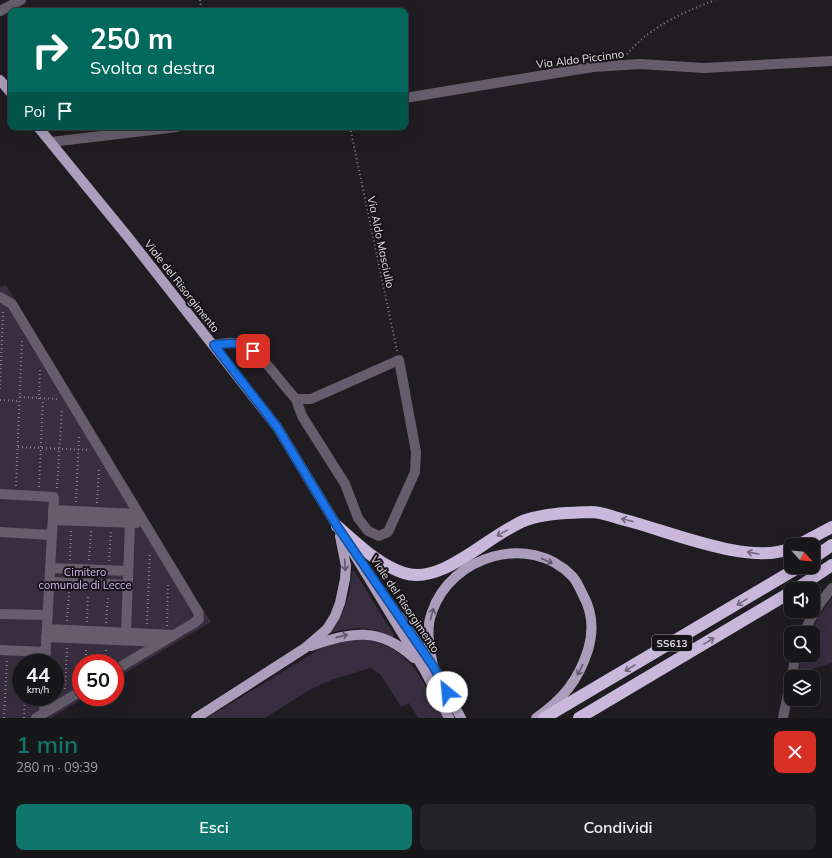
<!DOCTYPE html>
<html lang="it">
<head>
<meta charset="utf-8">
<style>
  body { margin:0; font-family:Mulish,sans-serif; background:#242326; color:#f1f3f6; height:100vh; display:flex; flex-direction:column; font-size:15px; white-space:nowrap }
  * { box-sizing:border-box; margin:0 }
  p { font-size:13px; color:#9e9fa2 }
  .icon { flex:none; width:22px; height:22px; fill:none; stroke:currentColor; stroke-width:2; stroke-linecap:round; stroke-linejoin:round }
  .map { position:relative; height:718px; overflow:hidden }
  .side { display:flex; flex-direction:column; background:#171619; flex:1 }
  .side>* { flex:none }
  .banner { position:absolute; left:8px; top:8px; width:400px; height:122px; border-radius:8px; box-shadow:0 4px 16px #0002,0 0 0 1px #363538; background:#00695c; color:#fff; overflow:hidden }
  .needle { width:26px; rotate:117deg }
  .fabs { position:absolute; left:784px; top:538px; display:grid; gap:8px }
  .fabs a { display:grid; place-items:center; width:36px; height:36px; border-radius:8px; background:#171619; box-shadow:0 4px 16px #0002,0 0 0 1px #363538; font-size:20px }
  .speed { position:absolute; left:12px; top:654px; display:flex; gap:8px; font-size:20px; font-weight:700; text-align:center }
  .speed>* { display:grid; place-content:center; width:52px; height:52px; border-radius:50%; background:#171619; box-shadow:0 4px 16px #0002,0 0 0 1px #363538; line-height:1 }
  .speed small { font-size:10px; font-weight:400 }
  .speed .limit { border:6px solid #d22; background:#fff; color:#111 }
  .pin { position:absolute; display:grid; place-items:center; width:34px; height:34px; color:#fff; margin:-17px; border-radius:8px; box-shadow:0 2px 6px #0006 }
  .me { position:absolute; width:44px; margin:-22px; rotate:332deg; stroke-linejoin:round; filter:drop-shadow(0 0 3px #0008) }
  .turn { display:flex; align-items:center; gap:14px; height:84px; padding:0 16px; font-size:18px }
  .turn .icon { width:52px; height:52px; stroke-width:2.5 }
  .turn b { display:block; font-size:28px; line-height:34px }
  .then { display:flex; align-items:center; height:38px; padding:0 16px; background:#0003; gap:8px; font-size:15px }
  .round { display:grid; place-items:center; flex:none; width:42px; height:42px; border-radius:8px; background:#242326 }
  .overview { display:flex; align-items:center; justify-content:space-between; height:68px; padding:0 16px }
  h1 { font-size:24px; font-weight:600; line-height:30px; color:#0f766e }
  .button { display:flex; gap:8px; margin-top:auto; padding:8px 16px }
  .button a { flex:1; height:46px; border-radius:8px; background:#0f766e; color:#fff; font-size:16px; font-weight:600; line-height:46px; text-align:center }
  .button a+a { background:#242326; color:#f1f3f6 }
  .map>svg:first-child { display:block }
  .green { fill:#382e40; fill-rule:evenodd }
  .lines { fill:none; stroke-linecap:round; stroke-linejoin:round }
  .path { stroke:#858386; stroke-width:2; stroke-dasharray:1 3; stroke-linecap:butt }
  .minor { stroke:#655d6c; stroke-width:10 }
  .major { stroke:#ad9dbc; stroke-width:10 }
  .highway { stroke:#cab7dc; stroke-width:12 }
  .oneway { stroke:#70667a }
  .oneway2 { stroke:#62586a }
  .route-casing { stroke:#114b97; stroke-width:10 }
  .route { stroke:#1a73e8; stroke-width:7 }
  .labels { text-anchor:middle; stroke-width:4; stroke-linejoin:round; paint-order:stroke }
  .shield { fill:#161418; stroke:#a4a2a5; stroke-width:1 }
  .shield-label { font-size:10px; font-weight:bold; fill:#e1dfe2 }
  .street-label { font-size:11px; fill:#e1dfe2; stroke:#161418 }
  .park-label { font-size:11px; fill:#d4b6f0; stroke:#161418 }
</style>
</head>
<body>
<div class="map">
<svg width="832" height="718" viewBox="0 0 832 718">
  <rect width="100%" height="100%" fill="#1f1d21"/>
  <path class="green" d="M6,285L211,622L115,679V663H81V697H86L51,718H0V287ZM21,663H55V697H21Z
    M353,569L394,635L392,637C372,626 352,626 331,633L329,631L344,610L349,594Z
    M832,598V663L798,673L803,655H813V633H811L817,619Z
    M356,638C410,644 419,676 444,718H418L409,703L401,707L380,674L370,668L331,680L309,690L265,718H207L320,649L338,641Z"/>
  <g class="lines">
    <path class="path" d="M200,0L201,8
      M627,54C651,26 682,13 715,0
      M350,127L397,351
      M0,389L3,311
      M20,397L57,399
      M39,399L40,370
      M0,400L19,401
      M18,447L89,450
      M16,486L22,340
      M39,487L43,399
      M57,488L62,409
      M76,502L79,436
      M97,503L99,469
      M70,560L71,530
      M89,560L91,531
      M109,561L111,531
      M67,621L69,592
      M87,622L88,594
      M106,623L108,595
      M147,624L150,552
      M167,626L168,584
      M86,663V648
      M105,663L106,649
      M65,689L67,647
      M4,718L7,659
      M24,718L25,697"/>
    <path class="minor" d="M0,11L21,0
      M405,98L593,67L640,64L704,68L832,61
      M51,142L177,127
      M0,297L12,304L198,612L199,619L194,623L115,670
      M213,345C224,343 234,341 244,345C259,350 284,387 296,399H311L399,360L416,452L415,472L388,532L379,536L368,531L358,518L345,484L302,416L296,399
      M0,494L54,497L45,663
      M53,510L139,514
      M53,520L136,523
      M0,532L52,535
      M50,568L128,571
      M49,582L127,585
      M0,614L48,615
      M47,629L174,635
      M126,633L130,523
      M804,633C811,616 820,602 832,588
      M46,637L162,642
      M0,650L46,652
      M44,713L45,697
      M36,718L81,691
      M783,718L796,655"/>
    <path class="major" d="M0,80L11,93
      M38,127L128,237L277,427L425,671L449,718
      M400,617L433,666L461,718
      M311,646C352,632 379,626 414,658
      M433,666C430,648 425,630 432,612C451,556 529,532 572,576C577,581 580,589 583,595C593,613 594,630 588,650C578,681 563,699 536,718
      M196,718L305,648L327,629L335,616L340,603L345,579L346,566L340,536"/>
    <path class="highway" d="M337,526C357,543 378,565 404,573C443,586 490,533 526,520C547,513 569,513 591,512C601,512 611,516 621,519C664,529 750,567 791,548
      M798,545L832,527
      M813,558L832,545
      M796,589L832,565
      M544,718L799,567
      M579,718L791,592"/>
  </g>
  <defs><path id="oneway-shaft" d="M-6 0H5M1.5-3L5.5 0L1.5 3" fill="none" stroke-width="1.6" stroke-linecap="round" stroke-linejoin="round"/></defs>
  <g class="oneway">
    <use href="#oneway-shaft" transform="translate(627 520) rotate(-166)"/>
    <use href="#oneway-shaft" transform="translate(502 533) rotate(151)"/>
    <use href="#oneway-shaft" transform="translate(753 553) rotate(-170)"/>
    <use href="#oneway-shaft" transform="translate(742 602) rotate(149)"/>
    <use href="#oneway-shaft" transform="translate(709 641) rotate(-31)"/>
    <use href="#oneway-shaft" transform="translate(630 668) rotate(149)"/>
  </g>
  <g class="oneway2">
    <use href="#oneway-shaft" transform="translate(547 561) rotate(24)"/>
    <use href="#oneway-shaft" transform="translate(345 565) rotate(86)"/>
    <use href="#oneway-shaft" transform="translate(432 614) rotate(-75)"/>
    <use href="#oneway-shaft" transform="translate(342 636) rotate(-13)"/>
    <use href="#oneway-shaft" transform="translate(580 670) rotate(117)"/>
  </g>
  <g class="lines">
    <g class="route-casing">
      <path id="route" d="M253,351C241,341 228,343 214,345L277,427L337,526L433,666L447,692"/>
    </g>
    <use href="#route" class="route"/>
  </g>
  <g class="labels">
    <rect class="shield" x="652" y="635" width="40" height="16" rx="3"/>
    <g class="shield-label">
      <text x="672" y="647">SS613</text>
    </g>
    <g class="street-label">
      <text transform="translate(580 59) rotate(-7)" y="4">Via Aldo Piccinno</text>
      <text transform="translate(381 242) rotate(78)" y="4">Via Aldo Masciullo</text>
      <text transform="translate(182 286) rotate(52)" y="4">Viale del Risorgimento</text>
      <text transform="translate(405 604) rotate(56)" y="4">Viale del Risorgimento</text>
    </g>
    <g class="park-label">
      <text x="85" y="576">Cimitero<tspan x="85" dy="13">comunale di Lecce</tspan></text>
    </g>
  </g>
</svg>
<div class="fabs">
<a><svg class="needle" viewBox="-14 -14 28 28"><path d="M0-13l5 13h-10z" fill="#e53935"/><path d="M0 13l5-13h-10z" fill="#9e9fa2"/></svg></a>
<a><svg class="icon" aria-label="sound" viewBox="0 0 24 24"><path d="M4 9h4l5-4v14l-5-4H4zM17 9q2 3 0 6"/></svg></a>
<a><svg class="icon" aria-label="search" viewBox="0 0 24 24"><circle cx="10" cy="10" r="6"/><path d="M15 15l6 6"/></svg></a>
<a><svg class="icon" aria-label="layers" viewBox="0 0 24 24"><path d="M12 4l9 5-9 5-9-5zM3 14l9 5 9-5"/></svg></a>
</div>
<div class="speed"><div>44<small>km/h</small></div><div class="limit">50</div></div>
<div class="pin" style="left:253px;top:351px;background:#d93025"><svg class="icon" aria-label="arrive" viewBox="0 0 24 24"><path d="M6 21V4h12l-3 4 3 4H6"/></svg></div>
<svg class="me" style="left:447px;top:692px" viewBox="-20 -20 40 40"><circle r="19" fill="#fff"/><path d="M0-13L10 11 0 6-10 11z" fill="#1a73e8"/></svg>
<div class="banner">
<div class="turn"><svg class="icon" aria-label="right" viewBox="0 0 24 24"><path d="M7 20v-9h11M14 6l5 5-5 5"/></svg><div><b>250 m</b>Svolta a destra</div></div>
<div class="then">Poi<svg class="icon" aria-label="arrive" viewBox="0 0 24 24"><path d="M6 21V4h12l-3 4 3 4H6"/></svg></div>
</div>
</div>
<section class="side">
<div class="overview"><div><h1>1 min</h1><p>280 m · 09:39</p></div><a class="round" style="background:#d93025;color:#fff"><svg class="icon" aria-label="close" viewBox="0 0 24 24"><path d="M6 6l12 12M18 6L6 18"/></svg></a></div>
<div class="button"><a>Esci</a><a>Condividi</a></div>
</section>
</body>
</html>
